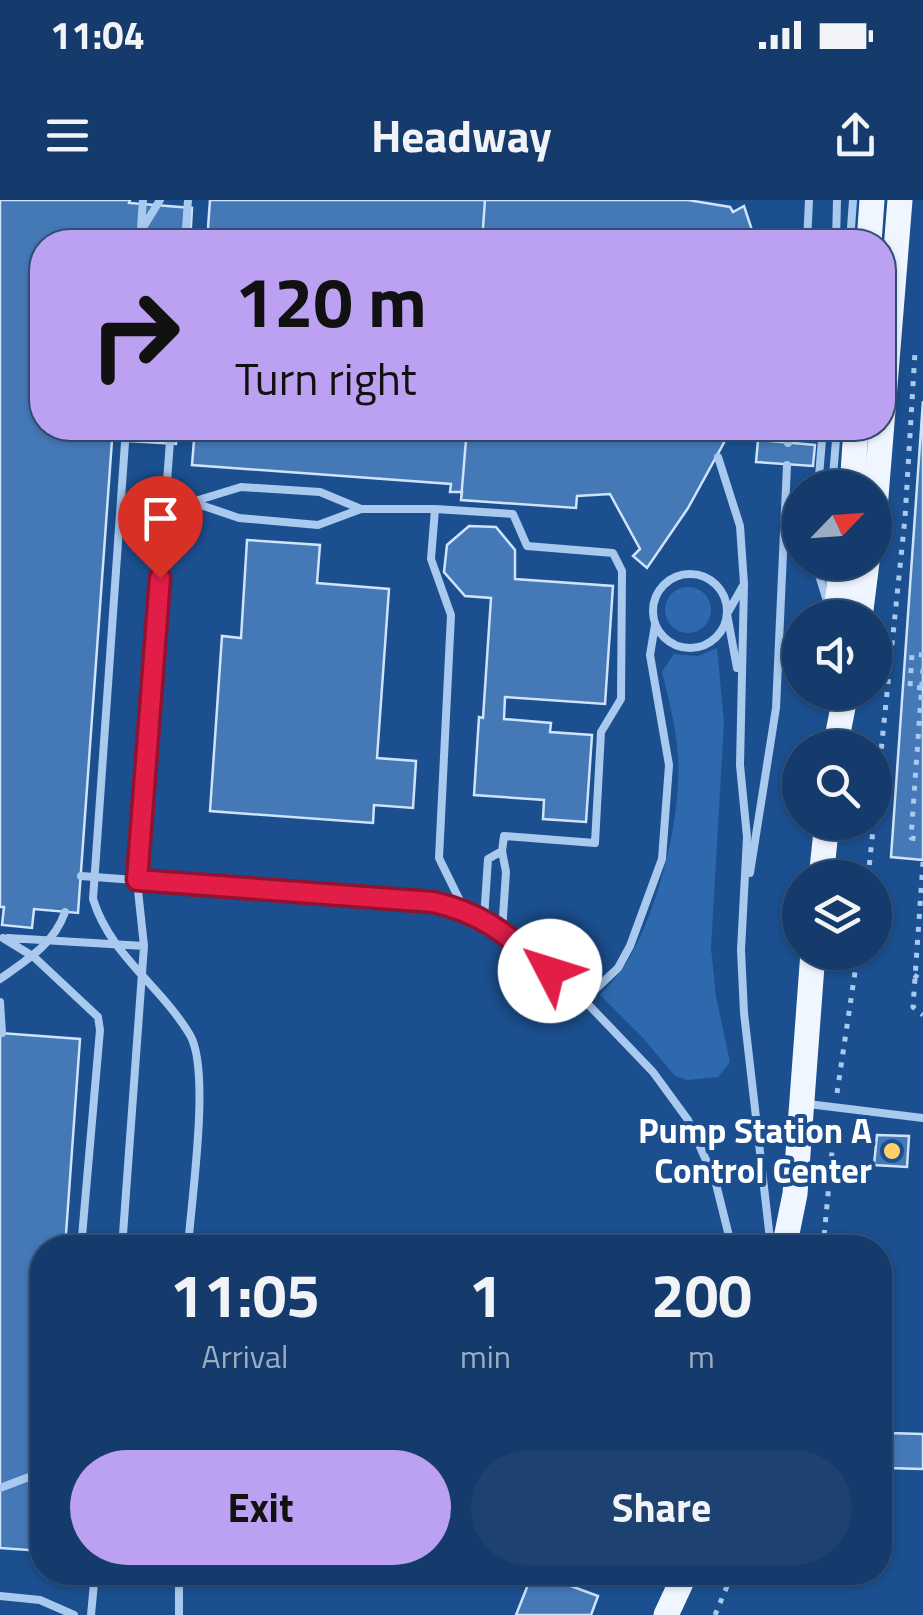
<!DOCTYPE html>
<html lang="en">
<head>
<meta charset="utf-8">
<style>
  body { margin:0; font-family:"Titillium Web",sans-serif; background:#1d4271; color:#f1f3f6; height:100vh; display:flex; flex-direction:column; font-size:38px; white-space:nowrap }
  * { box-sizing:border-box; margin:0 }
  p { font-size:32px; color:#9dadc1 }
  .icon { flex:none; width:55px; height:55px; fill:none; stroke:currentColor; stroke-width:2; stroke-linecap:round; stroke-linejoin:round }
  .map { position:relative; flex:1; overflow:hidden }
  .panel { position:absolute; left:30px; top:1035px; width:862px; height:350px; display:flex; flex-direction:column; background:#143b6b; border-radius:40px; box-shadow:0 2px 8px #0004,0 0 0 2px #33557e }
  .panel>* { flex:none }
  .hud { position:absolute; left:30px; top:30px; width:865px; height:210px; border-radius:40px; box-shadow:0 2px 8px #0004,0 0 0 2px #33557e; background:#bca0f2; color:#111; overflow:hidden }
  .needle { width:65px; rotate:65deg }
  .buttons { position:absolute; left:782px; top:270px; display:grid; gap:20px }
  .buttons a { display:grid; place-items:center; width:110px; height:110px; border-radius:50%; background:#143b6b; box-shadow:0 2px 8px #0004,0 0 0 2px #33557e; font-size:50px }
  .pin { position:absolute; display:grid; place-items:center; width:85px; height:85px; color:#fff; margin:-102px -42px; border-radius:50% 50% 50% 0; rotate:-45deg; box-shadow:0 0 10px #0007 }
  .pin .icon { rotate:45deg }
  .me { position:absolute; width:110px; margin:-55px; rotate:310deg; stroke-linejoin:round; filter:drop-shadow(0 0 8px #0008) }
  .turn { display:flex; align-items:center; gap:35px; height:210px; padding:0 40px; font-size:45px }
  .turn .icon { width:130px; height:130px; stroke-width:2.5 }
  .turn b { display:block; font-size:70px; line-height:85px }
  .eta { display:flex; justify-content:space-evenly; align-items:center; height:170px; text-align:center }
  .eta b { font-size:60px; font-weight:700; line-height:70px }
  .primary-button { display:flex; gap:20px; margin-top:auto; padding:20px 40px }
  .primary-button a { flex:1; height:115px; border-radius:60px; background:#bca0f2; color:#111; font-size:40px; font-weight:700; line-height:115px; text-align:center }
  .primary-button a+a { background:#1d4271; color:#f1f3f6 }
  .status { display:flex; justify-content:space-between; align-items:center; height:70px; padding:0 50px; background:#143b6b; direction:ltr }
  .status svg { height:28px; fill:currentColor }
  header { display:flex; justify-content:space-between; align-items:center; height:130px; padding:0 40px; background:#143b6b; font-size:45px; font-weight:700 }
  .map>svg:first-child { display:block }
  .green { fill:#2e69ad }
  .building { fill:#4478b7; stroke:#cfe3fa; stroke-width:2.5 }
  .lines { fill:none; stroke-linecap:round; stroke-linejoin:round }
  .path { stroke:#a9c9ee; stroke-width:5; stroke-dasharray:5 8; stroke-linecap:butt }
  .lane { stroke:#a9c9ee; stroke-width:8 }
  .primary { stroke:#f0f6ff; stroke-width:25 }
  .lane-bridge { stroke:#a9c9ee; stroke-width:8 }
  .route-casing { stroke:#92132f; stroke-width:25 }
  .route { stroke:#e11d48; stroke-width:18 }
  .poi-dot { fill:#ffd166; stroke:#1b4f8f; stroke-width:4 }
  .labels { text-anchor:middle; stroke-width:8; stroke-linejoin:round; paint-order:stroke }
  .poi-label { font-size:35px; font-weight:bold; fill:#fff; stroke:#1b4f8f; text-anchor:end }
</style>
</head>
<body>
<div class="status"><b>11:04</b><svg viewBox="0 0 49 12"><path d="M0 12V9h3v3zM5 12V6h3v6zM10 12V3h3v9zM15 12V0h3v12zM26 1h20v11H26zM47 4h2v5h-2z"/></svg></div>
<header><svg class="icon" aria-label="menu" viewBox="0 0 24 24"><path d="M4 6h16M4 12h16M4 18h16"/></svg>Headway<svg class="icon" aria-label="share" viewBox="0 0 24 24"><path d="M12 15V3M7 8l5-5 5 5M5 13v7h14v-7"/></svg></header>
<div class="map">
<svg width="923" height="1415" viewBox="0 0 923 1415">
  <rect width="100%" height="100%" fill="#1b4f8f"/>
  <path class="green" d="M665 410a23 23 0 1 1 46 0a23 23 0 1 1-46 0Z
    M717,448L724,522L711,748L716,797L730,862L718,877L687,880L675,876L643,838L600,795C608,786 618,776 625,765C658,713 682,617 678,556C676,527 669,500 662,472L674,454L698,456Z"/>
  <path class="building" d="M0,0H130L129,3L192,8L190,42H42V228H177L176,244L112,240L78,713L34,709L32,728L2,725L4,707H0Z
    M210,0H688L730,7L733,12L744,6L756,42H207Z
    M485,0H688L730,7L733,12L744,6L756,42H482Z
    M923,201V660L891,657Z
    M195,228H732L688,308L647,368L633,356L640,349L610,294L577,296L576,308L461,300L462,292H450L451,284L192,265Z
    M467,228H732L688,308L647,368L633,356L640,349L610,294L577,296L576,308L461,300Z
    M758,240L815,245L813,266L756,262Z
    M469,326L496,327L515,350V379L613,386L605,504L505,497L504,519L551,523L550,532L592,535L586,622L543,619L544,600L474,595L479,517L483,518L491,398L465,396L444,372L447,345Z
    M247,340L320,345L317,383L389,389L377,558L416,561L413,608L374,605L373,623L210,611L222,436L241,438Z
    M0,833L80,839L65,1048H42V1351L0,1348Z
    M877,935L909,936L907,967L874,965Z
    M888,1233L923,1234V1269L887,1268Z
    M533,1372L598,1396L591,1415H516Z"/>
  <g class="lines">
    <path class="path" d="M923,469L911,638L923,640
      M922,488L910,487L912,454L923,455
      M923,662L913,807L923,815
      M868,678L905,318L915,152
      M914,775L923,781
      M837,893L858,752
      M823,1048L835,919
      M715,1415L733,1372"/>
    <path class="lane" d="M144,26L160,0
      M140,42L143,0
      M185,42L188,0
      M807,42L809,0
      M836,42L837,0
      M850,42L853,0
      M788,243L790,228
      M718,257L740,326L744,384L727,414L737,468
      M818,288L823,228
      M832,288L837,228
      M166,301L192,302L239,318L318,325L361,309H435
      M192,302L241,287L320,292L361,309
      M815,362L828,404
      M829,362L830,383
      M653 411a37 37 0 1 1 74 0a37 37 0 1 1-74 0Z
      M744,384L740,565L747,637L741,750L744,813L771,1048
      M750,673L776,508L787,265
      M81,676L433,702L464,709L505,733L584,800L653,872L688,920L715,980L732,1048
      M464,709L439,658L451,415L431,359L435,309L513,314L527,346L613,353L622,371L621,499L601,532L595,643L504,636L502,651
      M484,719L488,659L502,651L506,672L502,732
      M3,738L34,757L98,817L100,830L81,1048
      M8,738L144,746
      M584,800L618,768L630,746L662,659L669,565L650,455L655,425
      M0,802L2,833
      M808,904L923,918
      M122,1048L144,746L137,681L171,228
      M0,1288L42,1272
      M0,1396L40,1400L74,1415
      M91,1415L95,1372
      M179,1415V1372"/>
    <path class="primary" d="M869,42L872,0
      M852,288L856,228
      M875,309L900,0
      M834,418L844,362
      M860,418L867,362
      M835,548L846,492
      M821,678L827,622
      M784,1048L795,994L813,752
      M666,1415L686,1372"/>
    <path class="lane-bridge" d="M126,228L93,699C110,755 161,786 190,835C211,871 191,1001 188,1048
      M0,779C27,760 54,744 65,712"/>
  </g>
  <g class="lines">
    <g class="route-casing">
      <path id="route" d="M160,378L137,680L433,702C486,714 509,737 550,771"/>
    </g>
    <use href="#route" class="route"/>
  </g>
  <circle class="poi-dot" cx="892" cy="951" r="10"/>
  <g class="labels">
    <g class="poi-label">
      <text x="872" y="943">Pump Station A<tspan x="872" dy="40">Control Center</tspan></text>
    </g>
  </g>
</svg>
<div class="buttons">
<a><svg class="needle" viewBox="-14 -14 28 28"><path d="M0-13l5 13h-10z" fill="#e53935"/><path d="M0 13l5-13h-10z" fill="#9dadc1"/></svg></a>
<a><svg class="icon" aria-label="sound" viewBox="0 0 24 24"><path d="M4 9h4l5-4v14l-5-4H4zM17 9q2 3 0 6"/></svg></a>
<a><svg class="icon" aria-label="search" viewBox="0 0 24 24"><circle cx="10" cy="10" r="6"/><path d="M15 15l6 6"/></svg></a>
<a><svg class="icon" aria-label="layers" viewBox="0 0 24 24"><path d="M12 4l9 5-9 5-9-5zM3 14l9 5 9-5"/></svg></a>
</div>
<div class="pin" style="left:160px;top:378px;background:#d93025"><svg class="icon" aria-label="arrive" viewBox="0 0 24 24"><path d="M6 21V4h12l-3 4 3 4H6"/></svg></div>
<svg class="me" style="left:550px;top:771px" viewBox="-20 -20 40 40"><circle r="19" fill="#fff"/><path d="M0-13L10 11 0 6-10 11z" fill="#e11d48"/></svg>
<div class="hud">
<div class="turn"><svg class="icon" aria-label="right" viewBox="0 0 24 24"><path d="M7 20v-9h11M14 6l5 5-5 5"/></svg><div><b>120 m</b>Turn right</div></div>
</div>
<section class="panel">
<div class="eta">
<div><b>11:05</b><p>Arrival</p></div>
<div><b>1</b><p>min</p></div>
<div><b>200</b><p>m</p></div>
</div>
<div class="primary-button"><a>Exit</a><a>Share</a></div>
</section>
</div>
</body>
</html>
